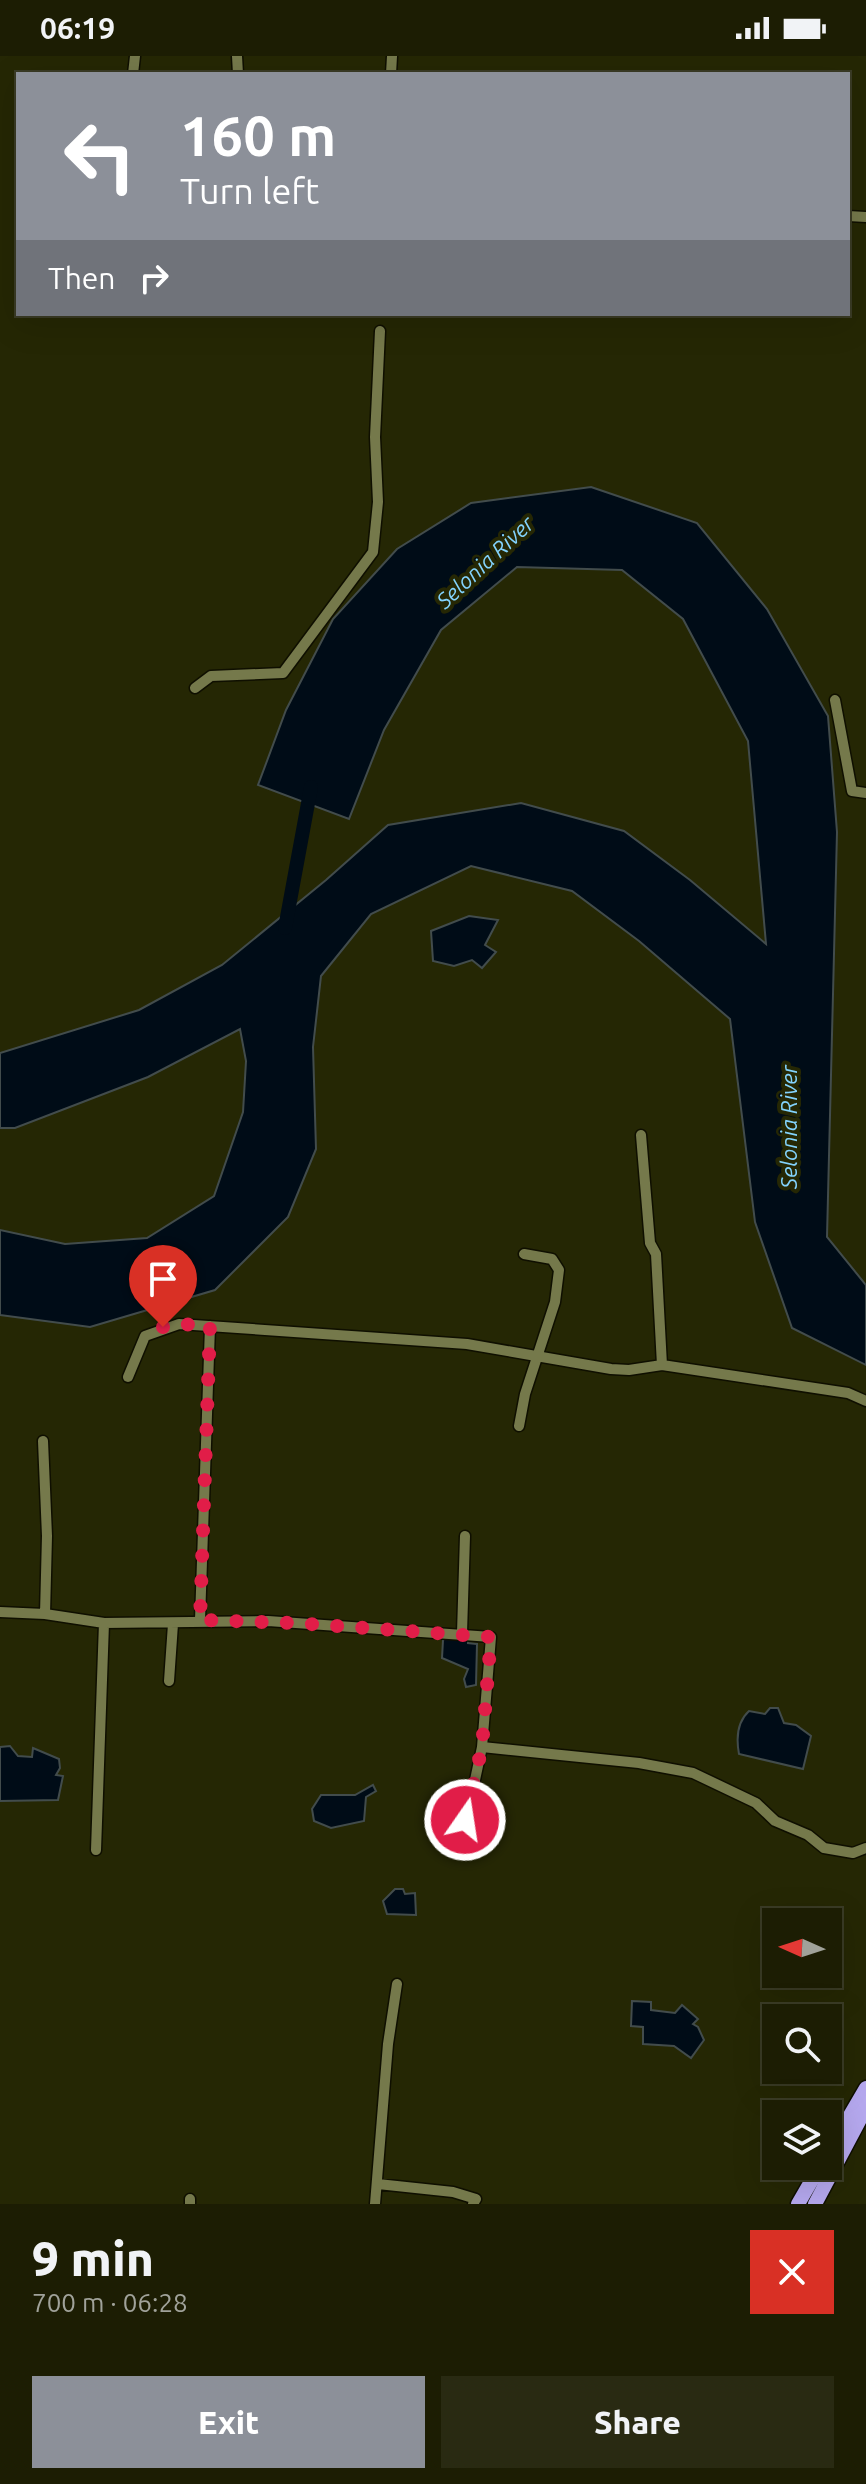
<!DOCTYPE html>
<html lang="en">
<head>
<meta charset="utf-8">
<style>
  body { margin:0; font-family:Ubuntu,sans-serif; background:#292a12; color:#f1f3f6; height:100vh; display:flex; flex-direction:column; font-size:30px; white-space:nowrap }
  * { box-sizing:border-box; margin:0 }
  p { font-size:26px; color:#a0a29a }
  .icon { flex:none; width:44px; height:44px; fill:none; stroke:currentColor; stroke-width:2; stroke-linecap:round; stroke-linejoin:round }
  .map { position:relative; height:2148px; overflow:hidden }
  .panel { display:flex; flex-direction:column; background:#1c1d03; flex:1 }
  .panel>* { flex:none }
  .guide { position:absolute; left:16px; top:16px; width:834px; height:244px; border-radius:0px; box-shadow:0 8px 32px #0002,0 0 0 2px #3a3b25; background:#8c9099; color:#fff; overflow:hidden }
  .needle { width:52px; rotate:273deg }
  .controls { position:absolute; left:762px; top:1852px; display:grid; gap:16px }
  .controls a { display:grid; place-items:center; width:80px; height:80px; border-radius:0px; background:#1c1d03; box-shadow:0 8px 32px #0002,0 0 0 2px #3a3b25; font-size:40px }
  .pin { position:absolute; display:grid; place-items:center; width:68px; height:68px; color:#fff; margin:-82px -34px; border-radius:50% 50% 50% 0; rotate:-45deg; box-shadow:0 0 8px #0007 }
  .pin .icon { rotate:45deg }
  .me { position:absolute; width:88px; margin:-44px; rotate:13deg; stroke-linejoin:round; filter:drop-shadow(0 0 6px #0008) }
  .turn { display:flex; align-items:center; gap:28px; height:168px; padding:0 32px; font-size:36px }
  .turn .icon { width:104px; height:104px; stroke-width:2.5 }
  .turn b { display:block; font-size:56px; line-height:68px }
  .then { display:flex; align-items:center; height:76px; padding:0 32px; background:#0003; gap:16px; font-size:30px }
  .round { display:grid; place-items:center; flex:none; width:84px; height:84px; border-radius:0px; background:#292a12 }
  .summary { display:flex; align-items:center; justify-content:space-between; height:136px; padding:0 32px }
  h1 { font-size:48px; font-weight:800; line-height:60px }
  .cta { display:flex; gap:16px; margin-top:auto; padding:16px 32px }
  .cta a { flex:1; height:92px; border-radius:0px; background:#8c9099; color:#fff; font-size:32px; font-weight:800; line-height:92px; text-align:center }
  .cta a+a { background:#292a12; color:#f1f3f6 }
  .status { display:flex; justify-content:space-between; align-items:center; height:56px; padding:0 40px; background:#1c1d03; direction:ltr }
  .status svg { height:22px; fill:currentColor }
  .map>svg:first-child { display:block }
  .water { fill:#000c17; stroke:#424c4c; stroke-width:2 }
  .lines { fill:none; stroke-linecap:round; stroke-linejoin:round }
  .river { stroke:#000c17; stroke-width:14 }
  .minor-casing { stroke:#0f0f00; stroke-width:13 }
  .highway-casing { stroke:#0f0f00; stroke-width:17 }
  .minor { stroke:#75794b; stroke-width:10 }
  .highway { stroke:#b5a8ee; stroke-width:14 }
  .route { stroke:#e11d48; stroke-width:14; stroke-dasharray:0 25.2 }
  .labels { text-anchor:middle; stroke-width:8; stroke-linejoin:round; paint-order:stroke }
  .water-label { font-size:22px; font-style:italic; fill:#83d3fd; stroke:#252704 }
</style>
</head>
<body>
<div class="status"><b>06:19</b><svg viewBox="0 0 49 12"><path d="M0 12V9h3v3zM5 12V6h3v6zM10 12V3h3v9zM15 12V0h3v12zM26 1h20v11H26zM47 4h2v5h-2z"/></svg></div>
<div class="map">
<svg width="866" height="2148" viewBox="0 0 866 2148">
  <rect width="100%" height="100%" fill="#252704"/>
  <path class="water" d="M591,431L697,467L767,553L828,660L837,776L827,1181L866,1229V1309L792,1272L755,1166L730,963L639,885L572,835L471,810L371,858L321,920L313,991L316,1093L288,1161L215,1234L90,1271L0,1259V1174L65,1188L147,1182L214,1140L243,1056L246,1005L240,973L148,1021L15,1072H0V997L139,954L222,909L326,824L388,769L521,747L624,775L690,824L766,888L748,685L683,563L622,514L517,511L441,574L384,674L349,763L258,729L286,654L333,563L397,493L471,447Z
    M469,860L498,864L485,889L496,896L482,912L472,904L454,910L433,905L431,875Z
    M450,1579L468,1581V1587L477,1588L476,1629L466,1631L464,1623L468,1613L442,1602L443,1584Z
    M770,1652H778L784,1667L796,1669L811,1680L803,1713L739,1698C736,1682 737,1666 749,1655L765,1658Z
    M10,1690L18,1700L32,1701L33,1692L59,1703L60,1712L56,1719L63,1720L58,1744L0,1745V1691Z
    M373,1729L376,1735L366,1741L364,1765L331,1772L314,1765L312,1753L321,1739H355Z
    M395,1833H403L405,1838L415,1837L416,1859L387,1858L383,1845Z
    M632,1945L651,1946V1954L675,1957L682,1949L698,1963L693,1968L698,1971L704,1984L691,2002L674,1990L643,1988V1971L631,1970Z"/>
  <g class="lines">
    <path class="river" d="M285,872L311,731"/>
    <g class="minor-casing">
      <path id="minor" d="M237,0L238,18
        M133,18L135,0
        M391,18L392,0
        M848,160L866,161
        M195,632L211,620L283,617L373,496L378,446L375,381L380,275
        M835,644L852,735L866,737
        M641,1079L650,1187L656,1198L662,1309
        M128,1321L145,1280L179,1268L467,1288L611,1313L629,1314L662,1309L848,1337L866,1345
        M519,1370L525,1338L555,1246L559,1214L552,1203L524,1198
        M43,1385L47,1480L45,1558
        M0,1556L45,1558L104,1567L268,1565L491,1581L482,1691L461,1790
        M200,1564L210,1270
        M462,1577L465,1480
        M169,1625L173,1568
        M482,1691L639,1707L693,1717L756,1747L775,1765L808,1779L824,1792L853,1797L866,1792
        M96,1794L104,1567
        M378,2128L453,2136L476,2143L473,2148
        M190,2148V2143
        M375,2148L388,1988L397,1928"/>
    </g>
    <g class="highway-casing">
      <path id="highway" d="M828,2097L866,2032
        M798,2148L820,2110
        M815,2148L866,2052"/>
    </g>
    <use href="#minor" class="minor"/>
    <use href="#highway" class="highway"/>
  </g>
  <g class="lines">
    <path class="route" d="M163,1271L179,1268L210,1270L200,1564L296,1567L491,1581L482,1691L465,1764"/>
  </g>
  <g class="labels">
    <g class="water-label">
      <text transform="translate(485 506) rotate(-43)" y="8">Selonia River</text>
      <text transform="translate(789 1071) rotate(-90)" y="8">Selonia River</text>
    </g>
  </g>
</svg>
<div class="controls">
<a><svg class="needle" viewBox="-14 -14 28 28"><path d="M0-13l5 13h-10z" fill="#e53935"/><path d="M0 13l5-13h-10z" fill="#a0a29a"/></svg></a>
<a><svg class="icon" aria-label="search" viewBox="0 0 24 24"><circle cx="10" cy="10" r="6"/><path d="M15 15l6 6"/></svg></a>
<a><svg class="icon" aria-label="layers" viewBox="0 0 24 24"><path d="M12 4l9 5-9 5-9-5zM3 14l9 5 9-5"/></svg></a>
</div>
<div class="pin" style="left:163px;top:1271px;background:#d93025"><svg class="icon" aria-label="arrive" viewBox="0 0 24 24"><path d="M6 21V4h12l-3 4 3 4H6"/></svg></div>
<svg class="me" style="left:465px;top:1764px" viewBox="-20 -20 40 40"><circle r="17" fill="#e11d48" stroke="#fff" stroke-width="3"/><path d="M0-11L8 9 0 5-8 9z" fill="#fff"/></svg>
<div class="guide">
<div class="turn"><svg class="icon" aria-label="left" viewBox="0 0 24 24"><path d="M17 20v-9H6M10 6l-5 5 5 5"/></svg><div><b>160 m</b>Turn left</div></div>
<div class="then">Then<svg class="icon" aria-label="right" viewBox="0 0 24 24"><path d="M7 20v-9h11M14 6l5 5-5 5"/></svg></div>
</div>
</div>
<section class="panel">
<div class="summary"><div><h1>9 min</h1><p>700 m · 06:28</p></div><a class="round" style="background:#d93025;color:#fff"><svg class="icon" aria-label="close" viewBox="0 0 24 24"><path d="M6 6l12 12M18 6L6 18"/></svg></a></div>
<div class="cta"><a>Exit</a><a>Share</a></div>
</section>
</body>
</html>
